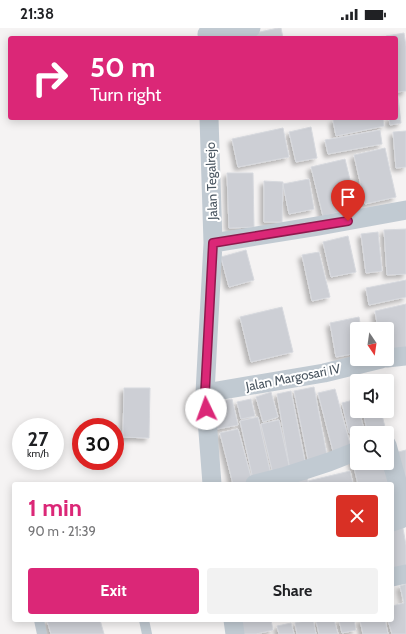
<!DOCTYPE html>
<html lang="en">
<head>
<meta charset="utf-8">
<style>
  body { margin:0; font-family:Cabin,sans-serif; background:#f2f2f2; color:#202124; height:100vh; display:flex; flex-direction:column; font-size:15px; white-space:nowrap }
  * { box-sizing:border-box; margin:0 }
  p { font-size:13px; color:#757577 }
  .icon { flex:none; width:22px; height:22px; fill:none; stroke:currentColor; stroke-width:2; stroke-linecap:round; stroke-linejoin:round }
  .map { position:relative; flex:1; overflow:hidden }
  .panel { position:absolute; left:12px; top:454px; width:382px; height:140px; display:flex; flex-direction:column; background:#fff; border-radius:4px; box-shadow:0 2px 10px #0003 }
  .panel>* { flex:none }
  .guide { position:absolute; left:8px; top:8px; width:390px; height:84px; border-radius:4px; box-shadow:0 2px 10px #0003; background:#db2777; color:#fff; overflow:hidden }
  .needle { width:26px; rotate:167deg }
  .controls { position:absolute; left:350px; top:294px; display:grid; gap:8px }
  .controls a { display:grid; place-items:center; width:44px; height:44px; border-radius:4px; background:#fff; box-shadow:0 2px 10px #0003; font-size:20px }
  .speed { position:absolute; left:12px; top:390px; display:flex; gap:8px; font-size:20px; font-weight:700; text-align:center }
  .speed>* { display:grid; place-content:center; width:52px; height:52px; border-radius:50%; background:#fff; box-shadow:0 2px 10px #0003; line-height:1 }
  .speed small { font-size:10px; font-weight:400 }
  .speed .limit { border:6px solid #d22; background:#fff; color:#111 }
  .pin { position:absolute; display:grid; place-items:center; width:34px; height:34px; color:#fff; margin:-41px -17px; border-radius:50% 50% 50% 0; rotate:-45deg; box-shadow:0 0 4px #0007 }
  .pin .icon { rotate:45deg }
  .me { position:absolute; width:44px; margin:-22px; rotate:357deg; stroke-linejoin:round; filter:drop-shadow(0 0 3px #0008) }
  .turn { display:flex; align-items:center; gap:14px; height:84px; padding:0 16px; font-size:18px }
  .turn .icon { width:52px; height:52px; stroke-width:2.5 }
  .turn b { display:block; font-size:28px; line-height:34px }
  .round { display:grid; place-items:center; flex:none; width:42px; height:42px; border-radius:4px; background:#f2f2f2 }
  .head { display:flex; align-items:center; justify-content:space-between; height:68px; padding:0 16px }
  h1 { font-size:24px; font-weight:700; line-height:30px; color:#db2777 }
  .button { display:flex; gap:8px; margin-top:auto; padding:8px 16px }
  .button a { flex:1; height:46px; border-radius:4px; background:#db2777; color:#fff; font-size:16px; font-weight:700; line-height:46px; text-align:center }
  .button a+a { background:#f2f2f2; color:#202124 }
  .status { display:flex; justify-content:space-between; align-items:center; height:28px; padding:0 20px; background:#fff; direction:ltr }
  .status svg { height:11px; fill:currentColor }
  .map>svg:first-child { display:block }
  .building { fill:#cdcfd5; stroke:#d7d9de; filter:url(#shadow) }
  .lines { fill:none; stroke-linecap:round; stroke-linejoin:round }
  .service { stroke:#c1cad2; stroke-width:10 }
  .minor { stroke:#c1cad2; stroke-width:19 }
  .route-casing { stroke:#8e194d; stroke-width:10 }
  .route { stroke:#db2777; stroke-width:7 }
  .labels { text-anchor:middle; stroke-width:4; stroke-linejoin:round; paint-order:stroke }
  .street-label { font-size:13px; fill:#4a5661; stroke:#fff }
</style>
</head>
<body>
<div class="status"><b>21:38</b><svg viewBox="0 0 49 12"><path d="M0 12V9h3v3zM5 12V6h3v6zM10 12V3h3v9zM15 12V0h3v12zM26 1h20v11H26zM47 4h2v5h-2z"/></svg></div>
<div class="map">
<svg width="406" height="606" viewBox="0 0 406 606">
  <defs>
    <filter id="shadow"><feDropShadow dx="-3.5" dy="3.5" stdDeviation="2" flood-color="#0004"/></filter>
  </defs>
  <rect width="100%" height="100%" fill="#f5f3f3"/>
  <path class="building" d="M278,0H281L283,10H242L241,8Z
    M404,5L406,18V63L396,64V10H386V8Z
    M396,69H398L401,95L390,97L389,90H396Z
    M342,90H383L384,98L336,108L333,92Z
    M311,99L317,130L296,134L289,104Z
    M283,100L289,129L238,139L232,111Z
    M380,102L382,116L328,126L325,112Z
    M406,103V139L396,140L393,104Z
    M385,120L396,169L365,176L354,127Z
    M345,131L357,180L323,188L311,139Z
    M227,145H253L254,199L229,200Z
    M309,151L314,181L289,186L283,156Z
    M264,153L283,154L282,194H264Z
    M406,201V246L387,247L384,202Z
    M378,204L382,243L366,245L361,206Z
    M348,208L356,244L331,249L323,214Z
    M246,222L254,252L229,259L221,229Z
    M319,224L330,269L312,273L302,227Z
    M406,252V269L369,277L366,260Z
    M406,276V321L387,325V301H378L375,283Z
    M282,279L293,324L251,334L240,289Z
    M359,289L361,301H357V325L336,329L330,295Z
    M314,359L328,433L309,436L294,363Z
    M124,360H150L149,410L123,409Z
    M335,361L352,423L334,427L318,365Z
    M291,363L306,439L290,442L277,366Z
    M271,364L278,389L263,394L256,369Z
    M232,371L238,397L217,401L211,375Z
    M251,371L255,388L241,391L237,374Z
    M357,371V383H359L364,401L349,405L342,375Z
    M363,383H381L385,399L367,402Z
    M258,389L271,447L253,451L240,393Z
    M279,392L290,442L273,446L261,396Z
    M238,401L252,453L242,456H233L220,405Z
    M406,422V457L394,425Z
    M357,425V435H387L392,456H358L351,427Z
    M350,443L353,456H309L308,453Z
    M307,450L309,456H280Z
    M402,495L406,517V540L392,543V497Z
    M406,556V606H392L388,592H392V578L404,575L400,558Z
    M47,592H100L104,606H51Z
    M239,592H271L273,602L256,606H243Z
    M310,592H313L316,606H297L295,595Z
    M316,592H334L338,606H319Z
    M339,592H354L356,602L342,605Z
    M360,592H385L388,606H363Z
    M291,595L294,606H279L277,598Z"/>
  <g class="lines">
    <path class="service" d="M39,592L42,606
      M144,592L147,606"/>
    <path class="minor" d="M207,6L251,0
      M209,90L213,215L205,365L212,456
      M213,215L318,198L406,182
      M387,330L406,328
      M205,365L324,345L381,331
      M387,417L397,453L404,487L401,491L392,494
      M255,456L283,449L329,434L357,423
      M392,549L406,546
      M233,592L235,606"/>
  </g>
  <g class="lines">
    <g class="route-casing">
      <path id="route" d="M206,381L205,365L213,215L348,193"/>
    </g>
    <use href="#route" class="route"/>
  </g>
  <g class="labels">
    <g class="street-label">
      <text transform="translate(211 153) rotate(-92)" y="5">Jalan Tegalrejo</text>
      <text transform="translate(293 349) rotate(-11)" y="5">Jalan Margosari IV</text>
    </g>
  </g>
</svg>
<div class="controls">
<a><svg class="needle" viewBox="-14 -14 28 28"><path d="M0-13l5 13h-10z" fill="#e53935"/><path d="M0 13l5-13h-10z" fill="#757577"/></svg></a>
<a><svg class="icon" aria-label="sound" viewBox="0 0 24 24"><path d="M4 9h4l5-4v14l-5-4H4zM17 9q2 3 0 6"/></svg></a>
<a><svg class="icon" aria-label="search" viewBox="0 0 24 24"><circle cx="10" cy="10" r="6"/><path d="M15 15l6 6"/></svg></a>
</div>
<div class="speed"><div>27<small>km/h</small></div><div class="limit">30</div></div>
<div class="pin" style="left:348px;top:193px;background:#d93025"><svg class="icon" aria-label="arrive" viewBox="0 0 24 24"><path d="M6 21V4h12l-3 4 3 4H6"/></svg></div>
<svg class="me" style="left:206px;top:381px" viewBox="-20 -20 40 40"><circle r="19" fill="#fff"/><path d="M0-13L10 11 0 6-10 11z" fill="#db2777"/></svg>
<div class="guide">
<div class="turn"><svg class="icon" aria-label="right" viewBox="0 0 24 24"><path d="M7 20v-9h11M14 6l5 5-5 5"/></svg><div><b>50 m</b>Turn right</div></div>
</div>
<section class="panel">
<div class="head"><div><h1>1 min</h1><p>90 m · 21:39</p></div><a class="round" style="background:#d93025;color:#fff"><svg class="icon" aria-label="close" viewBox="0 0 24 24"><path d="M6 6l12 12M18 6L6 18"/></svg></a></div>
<div class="button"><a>Exit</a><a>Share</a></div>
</section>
</div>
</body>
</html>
